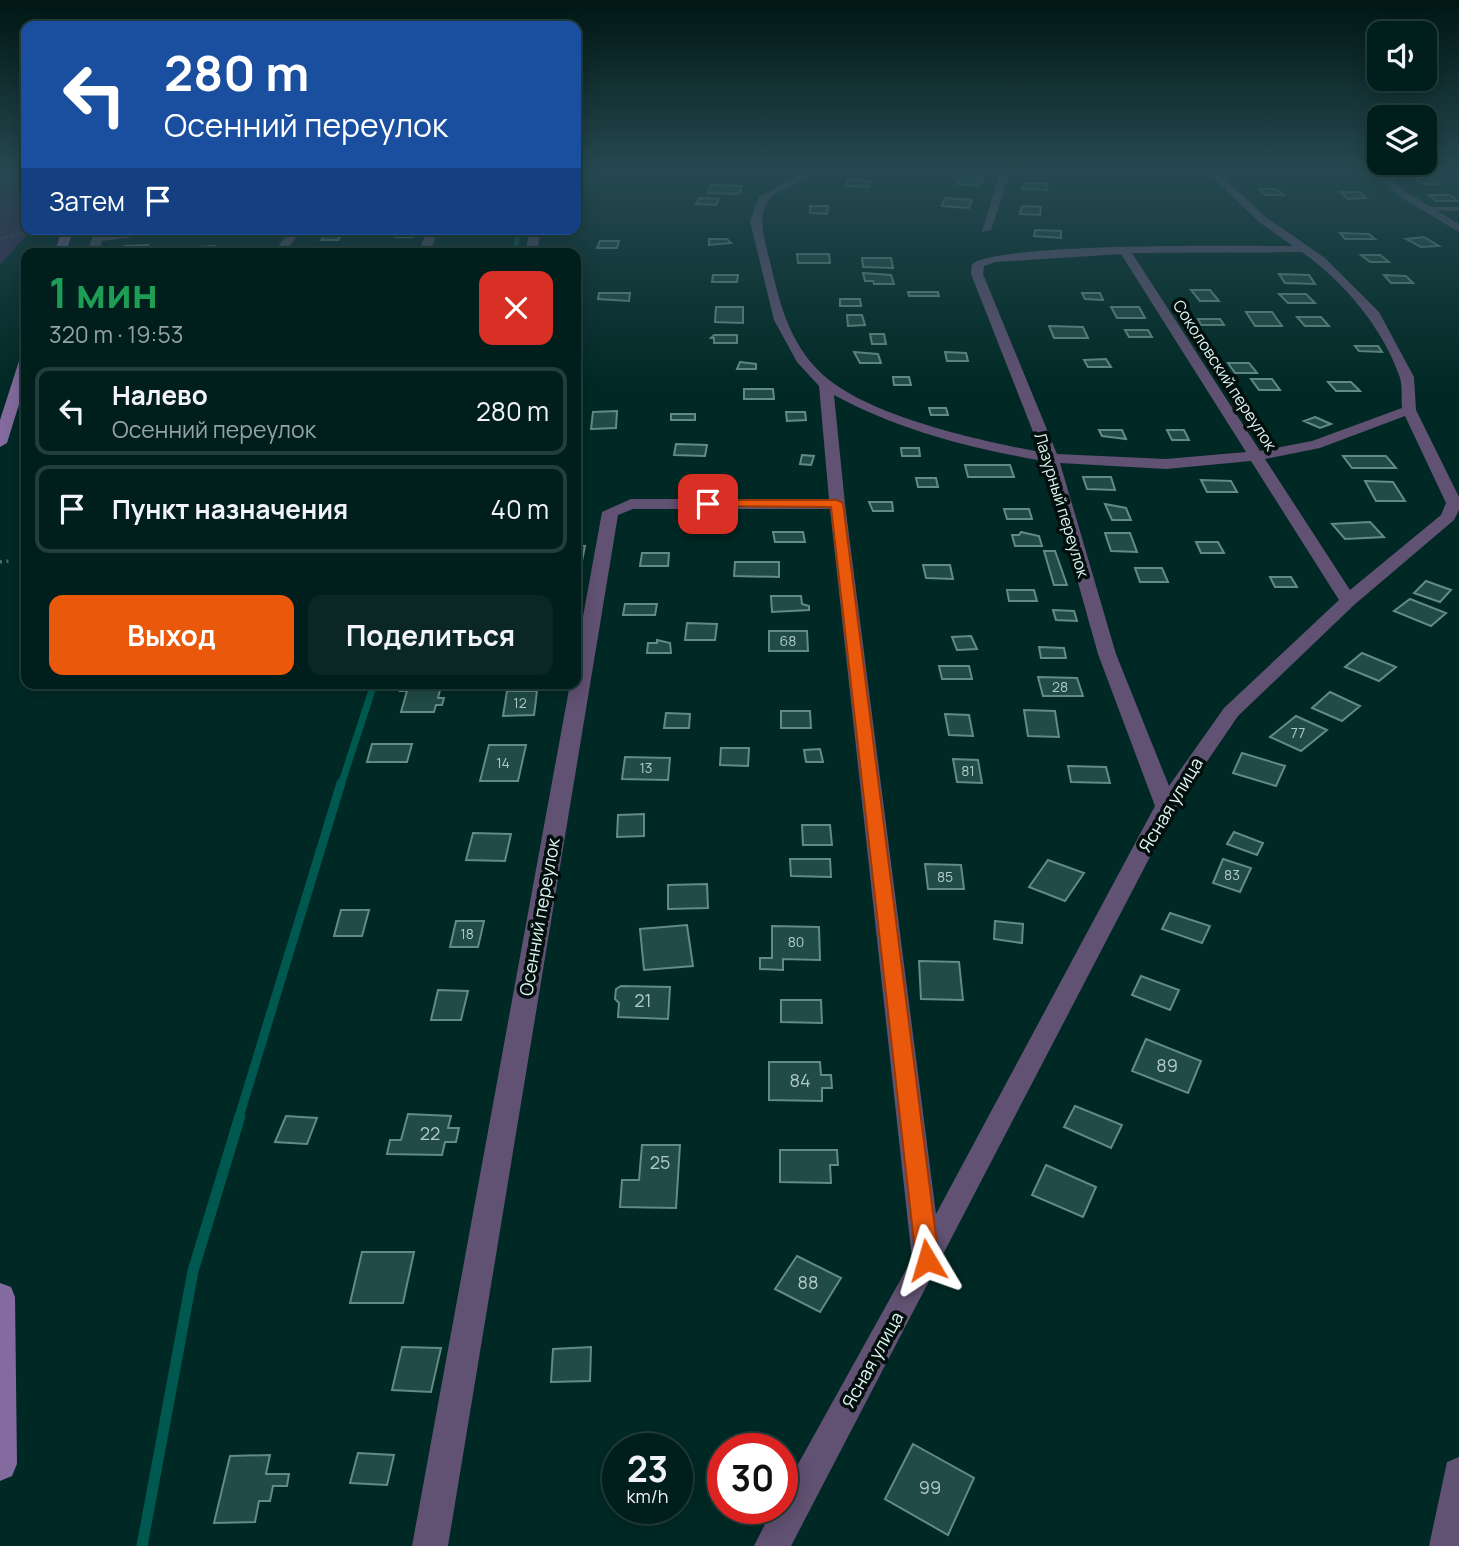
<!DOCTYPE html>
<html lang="ru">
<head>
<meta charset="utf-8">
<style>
  body { margin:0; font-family:Manrope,sans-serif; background:#0a2725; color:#f1f3f6; height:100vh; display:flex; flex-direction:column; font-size:26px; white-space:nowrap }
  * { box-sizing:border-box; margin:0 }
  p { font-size:23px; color:#95a2a3 }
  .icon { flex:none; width:38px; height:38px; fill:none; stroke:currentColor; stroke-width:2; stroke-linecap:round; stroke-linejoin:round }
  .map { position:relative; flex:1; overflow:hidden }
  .side { position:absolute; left:21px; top:248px; width:560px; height:441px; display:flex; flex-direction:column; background:#001f1c; border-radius:14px; box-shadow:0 4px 18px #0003,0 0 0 2px #223d3b }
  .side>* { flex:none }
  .guide { position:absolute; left:21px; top:21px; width:560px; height:214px; border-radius:14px; box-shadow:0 4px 18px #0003,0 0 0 2px #223d3b; background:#1a4fa0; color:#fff; overflow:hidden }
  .controls { position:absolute; left:1367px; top:21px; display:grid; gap:14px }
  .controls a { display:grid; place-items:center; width:70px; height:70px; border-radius:14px; background:#001f1c; box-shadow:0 4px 18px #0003,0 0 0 2px #223d3b; font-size:35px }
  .speed { position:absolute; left:602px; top:1433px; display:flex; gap:14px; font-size:35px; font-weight:700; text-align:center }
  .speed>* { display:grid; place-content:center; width:91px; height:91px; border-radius:50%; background:#001f1c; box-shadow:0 4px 18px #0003,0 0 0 2px #223d3b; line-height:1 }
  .speed small { font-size:18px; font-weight:400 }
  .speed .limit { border:10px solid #d22; background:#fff; color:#111 }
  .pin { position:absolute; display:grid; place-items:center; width:60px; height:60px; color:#fff; margin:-30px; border-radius:14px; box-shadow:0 4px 10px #0006 }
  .me { position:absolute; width:77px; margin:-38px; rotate:353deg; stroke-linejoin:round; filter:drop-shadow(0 0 5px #0008) }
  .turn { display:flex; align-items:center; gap:24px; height:147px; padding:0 28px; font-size:32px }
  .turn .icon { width:91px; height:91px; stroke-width:2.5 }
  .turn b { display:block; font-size:49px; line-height:60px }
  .then { display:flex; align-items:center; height:66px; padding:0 28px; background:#0003; gap:14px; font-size:26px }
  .round { display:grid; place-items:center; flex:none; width:74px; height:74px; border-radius:14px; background:#0a2725 }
  .summary { display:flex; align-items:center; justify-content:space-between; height:119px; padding:0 28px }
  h1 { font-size:42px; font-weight:700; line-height:52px; color:#1e9e55 }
  .button { display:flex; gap:14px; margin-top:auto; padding:14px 28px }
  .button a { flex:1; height:80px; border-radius:14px; background:#ea580c; color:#fff; font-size:28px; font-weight:700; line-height:80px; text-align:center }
  .button a+a { background:#0a2725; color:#f1f3f6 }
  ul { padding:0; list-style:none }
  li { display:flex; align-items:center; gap:21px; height:88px; margin:0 14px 10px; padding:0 14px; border:4px solid #223d3b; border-radius:14px }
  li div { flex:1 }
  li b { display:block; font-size:26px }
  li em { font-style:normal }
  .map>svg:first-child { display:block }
  .green { fill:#42275b }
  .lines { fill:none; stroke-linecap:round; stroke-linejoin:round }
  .stream-far3 { stroke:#005951; stroke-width:4.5 }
  .stream-far2 { stroke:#005951; stroke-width:7 }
  .stream-far1 { stroke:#005951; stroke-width:9 }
  .stream { stroke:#005951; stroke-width:11 }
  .building { fill:#204b46; stroke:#638b85; stroke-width:2 }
  .path-far1 { stroke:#4a6d69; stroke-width:2.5; stroke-dasharray:1 2.5; stroke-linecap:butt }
  .path { stroke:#4a6d69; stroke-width:3.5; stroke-dasharray:2 4.5; stroke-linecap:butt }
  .lane { fill:#615172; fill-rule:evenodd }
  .street { fill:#615172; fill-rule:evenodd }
  .secondary { fill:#846b9f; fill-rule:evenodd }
  .route { fill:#ea580c; stroke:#983908; stroke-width:2 }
  .labels { text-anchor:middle; stroke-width:7; stroke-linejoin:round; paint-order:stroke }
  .number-label { font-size:14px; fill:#b0cac7 }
  .far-street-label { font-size:16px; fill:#e0f5f2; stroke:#020f0d }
  .street-label { font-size:18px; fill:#e0f5f2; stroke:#020f0d }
  .near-number-label { font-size:18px; fill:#b0cac7 }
</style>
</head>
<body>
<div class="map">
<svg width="1459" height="1546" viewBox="0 0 1459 1546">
  <rect width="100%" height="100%" fill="#002925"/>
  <path class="green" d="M0,172H26V229H32L0,265Z"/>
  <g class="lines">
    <path class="stream-far3" d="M515,254L519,229"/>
    <path class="stream-far2" d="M341,785L374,684"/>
    <path class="stream-far1" d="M239,1117L341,783"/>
    <path class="stream" d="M142,1546L193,1271L240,1116"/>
  </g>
  <path class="building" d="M962,176L984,178L980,186L957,184Z
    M1414,178H1430L1439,184H1422Z
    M849,179L870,181L868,187L846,186Z
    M1024,183L1048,184L1047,190L1022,189Z
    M711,185L742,186L739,194L707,193Z
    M1259,189H1276L1284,195H1266Z
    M1341,192H1359L1366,198L1348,199Z
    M1429,195H1450L1458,201H1436Z
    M699,198L719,199L716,205L696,204Z
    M945,198L972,200L969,208L942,206Z
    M810,206H828L827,214L810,213Z
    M1022,206L1041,207L1040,215L1020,214Z
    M415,230L413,237H395L397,231Z
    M1035,230L1061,231V238L1034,236Z
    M327,231H344L338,240H321Z
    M1340,233L1369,234L1375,239H1345Z
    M1424,237L1439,246L1421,247L1406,239Z
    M709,239H727L731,243L709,245Z
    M600,241H619L617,248H597Z
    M148,245L144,252L119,253L124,246Z
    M214,246L209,254H192L196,247Z
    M797,254H829L830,263H798Z
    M1361,255H1380L1389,262H1370Z
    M862,258H891L893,268L863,267Z
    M863,273L891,275L894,284H874L873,281H865Z
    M1279,274L1309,275L1315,284L1285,283Z
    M713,275H738L737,282H712Z
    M1384,275L1406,276L1413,283H1391Z
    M1191,290H1210L1219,301H1200Z
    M908,292H938L939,296H909Z
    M599,293H630L629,301L598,299Z
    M1082,293H1100L1103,300L1085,299Z
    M1279,294H1306L1315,303H1288Z
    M840,299H860L861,306H840Z
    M716,307H743V323L715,322Z
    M1111,307H1139L1145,318H1117Z
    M1246,312H1272L1282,326H1255Z
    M847,315H862L865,325L848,326Z
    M1297,317H1321L1329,326H1305Z
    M1198,319H1220L1224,325H1201Z
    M1049,326L1083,327L1088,338H1054Z
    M1125,330H1148L1152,337H1129Z
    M870,334H884L886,344H872Z
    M714,335H737V343H714V338H711Z
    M1355,346H1378L1382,352L1359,351Z
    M854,352L878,354L881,363H860Z
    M945,352L966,353L968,361H947Z
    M1106,359L1111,367H1088L1084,360Z
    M740,362L756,364V369H737Z
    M1228,363H1249L1257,373H1235Z
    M893,377H909L911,385H894Z
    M1251,379H1272L1280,390H1259Z
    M1328,382H1351L1360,391H1336Z
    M744,389H773L774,399H744Z
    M929,408H946L948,415H931Z
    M617,411L616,428L591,429L593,412Z
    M786,412H805L806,420L787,421Z
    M671,414H695V420H671Z
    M1315,417L1331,424L1320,428L1304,421Z
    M1099,430H1122L1126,439L1102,436Z
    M1167,430H1184L1189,440H1172Z
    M676,444L707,445L705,456L674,455Z
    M901,448H919L920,456H902Z
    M802,455L814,456L811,465L800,464Z
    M1343,456H1386L1396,468H1352Z
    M965,465H1010L1014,477H968Z
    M1083,477H1111L1115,490L1087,489Z
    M916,478H936L938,487H918Z
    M1201,480L1231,481L1237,492H1207Z
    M1365,481L1393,482L1405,501H1376Z
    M869,502H892L893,511H873Z
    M1105,504L1126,508L1131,520H1112Z
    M1004,509H1029L1032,519H1007Z
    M1370,522L1384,537L1345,539L1332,524Z
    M773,532H803L805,542H775Z
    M1021,532L1039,536L1042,546H1015L1012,535H1019Z
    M1105,533H1130L1137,552L1111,551Z
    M1196,542H1218L1224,553H1201Z
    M576,546H585L581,566H576Z
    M1044,551H1055L1067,585H1054Z
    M642,553H669L668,566H640Z
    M735,562H779V577L734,576Z
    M923,565H950L953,579L926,578Z
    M1135,568H1162L1168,582H1140Z
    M1270,577H1291L1297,587H1275Z
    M1426,581L1451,590L1440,602L1414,593Z
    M1007,590H1034L1037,601H1009Z
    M771,596H801L802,604L809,606V610L772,612Z
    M1410,599L1446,613L1431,626L1394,611Z
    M625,604H657L655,615H623Z
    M1053,610L1074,611L1077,621L1056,620Z
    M687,623L717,624L715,640H685Z
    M769,631H807L808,651H769Z
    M971,636L977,649L957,650L952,637Z
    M657,640L670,643L671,653H647L648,643H657Z
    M1039,647L1064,648L1066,658H1041Z
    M1362,653L1396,667L1379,681L1345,667Z
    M939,666H969L972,679H942Z
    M1038,677L1077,678L1083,696H1043Z
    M402,684L441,686L438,698H444L442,705H436L434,712H401L407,691H400Z
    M507,691H537L534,715L503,716Z
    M1330,692L1360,706L1342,721L1312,708Z
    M1024,710L1055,711L1059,737L1028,736Z
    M781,711H810L811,728H781Z
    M666,713L690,714L689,728H664Z
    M945,714L969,715L973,736L949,735Z
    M1296,716L1327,730L1301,751L1270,737Z
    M372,744H412L407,762H367Z
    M489,745H526L518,781H480Z
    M721,748H749L748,766L720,765Z
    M820,749L823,762H806L804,750Z
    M1242,753L1285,766L1276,786L1233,773Z
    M625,757L670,758L668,780L622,779Z
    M953,759L978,760L982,783L957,782Z
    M1068,766L1106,767L1110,783L1071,782Z
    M644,814V836L617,837L618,815Z
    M802,825H830L832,845H803Z
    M1234,832L1263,843L1257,855L1227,844Z
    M473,833L511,834L505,861L466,860Z
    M790,859H830L831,877L791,876Z
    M1223,859L1251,868L1240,892L1213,883Z
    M1048,860L1084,873L1065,901L1029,887Z
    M925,864L961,865L964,889H928Z
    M707,884L708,908L668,909V885Z
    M341,910H369L362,936H334Z
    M1170,913L1210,926L1202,943L1162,929Z
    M456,921H484L478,947H450Z
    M995,921L1023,924L1022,943L994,939Z
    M687,925L693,966L644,970L640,929Z
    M772,926L819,927L820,960L783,959V970L760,969V958H772Z
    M919,961L959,962L963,1000L921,999Z
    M1141,976L1179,990L1170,1010L1132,995Z
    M621,986L670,987L668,1019L618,1017L619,1003L615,999L616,989Z
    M438,990L468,991L461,1020H431Z
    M781,1000H821L822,1023L781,1022Z
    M1146,1039L1201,1061L1188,1093L1132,1071Z
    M769,1062H820L821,1075H831L832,1088H822V1101L769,1100Z
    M1075,1106L1122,1125L1111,1148L1064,1127Z
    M408,1114L451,1116L448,1128H459L456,1142H445L442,1155L387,1154L390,1140H401Z
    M286,1116L317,1118L307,1144L275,1142Z
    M642,1145H680L676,1208L620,1207L622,1180H639Z
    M780,1150H837L838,1165H830L831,1183L780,1182Z
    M1046,1165L1096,1187L1083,1217L1032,1195Z
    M362,1252H414L403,1303H350Z
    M797,1256L841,1278L820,1312L775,1289Z
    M402,1347L441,1348L431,1392L392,1390Z
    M591,1347L590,1381L551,1382L553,1349Z
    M913,1444L974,1478L948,1535L885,1499Z
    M358,1453L394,1455L387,1485L350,1483Z
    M270,1455L266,1474H289L287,1486H273L270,1501H259L255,1522L214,1523L230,1456Z"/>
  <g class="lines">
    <path class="path-far1" d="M0,239L32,229"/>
    <path class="path" d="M0,562L10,561"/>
    <path class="lane" d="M1426,207H1459V211L1424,210Z
      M26,556V562L21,561V557Z"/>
    <path class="street" d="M804,172H816C803,183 775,189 767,203C756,221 768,250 772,270C780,306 791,343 818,370C861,415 980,441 1041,452L971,274L972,264C1001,242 1243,246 1293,246L1259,222L1207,172H1217L1267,218L1325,258L1379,312L1414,377L1416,410L1459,497V510L1454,520L1354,605L1238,716L1176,807L791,1546H754L773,1508H782V1493L912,1259L830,509H633L618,515L448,1546H412L570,684H576V655L602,512L631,499H829L819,386L797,362L774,320L750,221L759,197ZM1302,252C1344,282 1382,327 1399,375C1403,385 1401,398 1402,408L1312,441L1260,451L1132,253ZM1121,254L1246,452L1166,459L1057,454L983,274L984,266L996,262ZM834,395C898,430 973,449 1044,461L1098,654L1155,806L936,1214L845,504ZM1405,416L1446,503L1441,515L1350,590L1265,459L1320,448ZM1251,461L1339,600L1224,708L1169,786L1116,654L1060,463L1166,469Z
      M1000,172H1010L991,230L982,232Z
      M1374,172H1384L1405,191L1459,224V232L1397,195Z
      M156,229H200L102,241L98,254H86L93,236Z
      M290,229H301L285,254H273Z
      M428,229H439L429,254H417Z
      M530,229H541L537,254H525Z
      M1459,1457V1546H1429L1447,1462Z"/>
    <path class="secondary" d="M62,229H73L66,254H54Z
      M26,357V382L7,443L0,447V420L19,361Z
      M0,1283L11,1287L15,1297L17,1464L12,1476L0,1481Z"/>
  </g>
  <linearGradient id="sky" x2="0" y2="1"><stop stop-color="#001714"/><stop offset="0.44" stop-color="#264951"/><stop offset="1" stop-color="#264951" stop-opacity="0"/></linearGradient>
  <rect width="1459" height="388" fill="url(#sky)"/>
  <path class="route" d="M708,500H837L843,503L939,1260L935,1267L927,1270L919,1267L916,1260L831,507L704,506L702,504Z"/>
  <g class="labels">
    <g class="number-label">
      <text x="788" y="646">68</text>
      <text x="1060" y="692">28</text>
      <text x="520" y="708">12</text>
      <text x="1298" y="738">77</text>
      <text x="503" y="768">14</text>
      <text x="646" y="773">13</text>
      <text x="968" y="776">81</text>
      <text x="1232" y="880">83</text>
      <text x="945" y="882">85</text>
      <text x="467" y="939">18</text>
      <text x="796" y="947">80</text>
    </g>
    <g class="far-street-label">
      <text transform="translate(1225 375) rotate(57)" y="6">Соколовский переулок</text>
      <text transform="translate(1062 505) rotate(73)" y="6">Лазурный переулок</text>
    </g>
    <g class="street-label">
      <text transform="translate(1171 805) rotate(-59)" y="6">Ясная улица</text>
      <text transform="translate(540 917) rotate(-80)" y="6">Осенний переулок</text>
      <text transform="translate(873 1360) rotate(-61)" y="6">Ясная улица</text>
    </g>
    <g class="near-number-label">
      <text x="643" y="1007">21</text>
      <text x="1167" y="1072">89</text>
      <text x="800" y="1087">84</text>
      <text x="430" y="1140">22</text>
      <text x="660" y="1169">25</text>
      <text x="808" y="1289">88</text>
      <text x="930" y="1494">99</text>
    </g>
  </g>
</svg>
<div class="controls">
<a><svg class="icon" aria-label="sound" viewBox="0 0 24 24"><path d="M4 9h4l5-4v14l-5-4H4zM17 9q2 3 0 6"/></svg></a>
<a><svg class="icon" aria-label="layers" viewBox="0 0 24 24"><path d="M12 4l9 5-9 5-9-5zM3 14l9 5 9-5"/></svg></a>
</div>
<div class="speed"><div>23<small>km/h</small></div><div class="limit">30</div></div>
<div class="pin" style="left:708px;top:504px;background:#d93025"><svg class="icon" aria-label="arrive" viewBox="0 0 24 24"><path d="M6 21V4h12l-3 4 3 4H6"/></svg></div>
<svg class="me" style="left:927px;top:1260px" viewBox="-20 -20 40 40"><path d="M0-17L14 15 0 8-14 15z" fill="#ea580c" stroke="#fff" stroke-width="4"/></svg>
<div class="guide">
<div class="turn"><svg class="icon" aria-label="left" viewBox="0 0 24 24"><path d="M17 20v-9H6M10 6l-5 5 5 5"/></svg><div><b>280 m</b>Осенний переулок</div></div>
<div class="then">Затем<svg class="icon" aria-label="arrive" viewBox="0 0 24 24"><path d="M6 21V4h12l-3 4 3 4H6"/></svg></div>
</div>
<section class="side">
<div class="summary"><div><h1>1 мин</h1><p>320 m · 19:53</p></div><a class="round" style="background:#d93025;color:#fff"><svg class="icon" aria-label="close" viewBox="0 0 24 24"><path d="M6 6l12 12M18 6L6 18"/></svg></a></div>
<ul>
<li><svg class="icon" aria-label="left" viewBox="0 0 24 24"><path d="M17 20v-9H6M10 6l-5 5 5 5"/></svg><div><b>Налево</b><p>Осенний переулок</p></div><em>280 m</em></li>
<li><svg class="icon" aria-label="arrive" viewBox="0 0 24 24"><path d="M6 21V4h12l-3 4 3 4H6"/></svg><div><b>Пункт назначения</b></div><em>40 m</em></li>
</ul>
<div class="button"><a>Выход</a><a>Поделиться</a></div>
</section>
</div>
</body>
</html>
